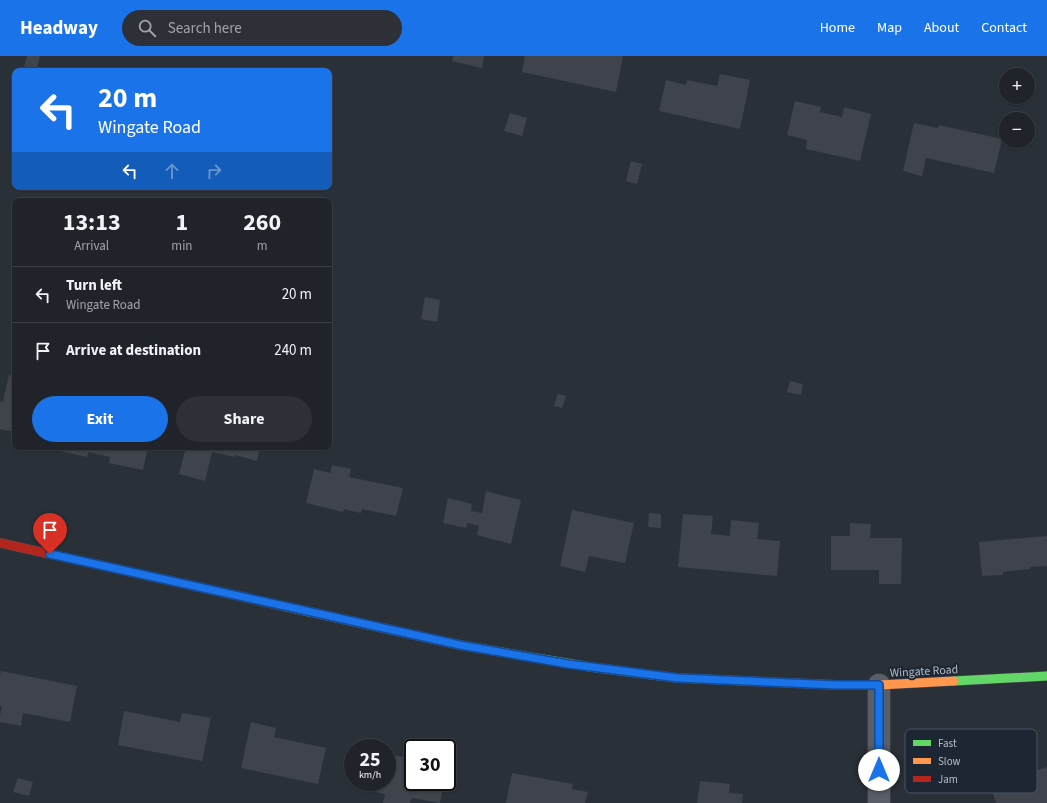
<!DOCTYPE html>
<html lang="en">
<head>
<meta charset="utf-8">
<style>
  body { margin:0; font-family:"Source Sans 3",sans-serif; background:#2d3036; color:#f1f3f6; height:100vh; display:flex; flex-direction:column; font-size:15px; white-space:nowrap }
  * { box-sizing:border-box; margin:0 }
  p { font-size:13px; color:#a2a4a8 }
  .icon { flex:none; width:22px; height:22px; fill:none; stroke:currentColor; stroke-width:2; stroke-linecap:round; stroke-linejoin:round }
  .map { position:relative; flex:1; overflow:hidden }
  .side { position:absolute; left:12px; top:142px; width:320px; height:252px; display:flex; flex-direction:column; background:#20242a; border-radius:8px; box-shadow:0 1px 3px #0004,0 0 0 1px #3d4147 }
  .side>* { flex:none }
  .top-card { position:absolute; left:12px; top:12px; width:320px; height:122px; border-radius:8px; box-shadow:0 1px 3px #0004,0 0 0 1px #3d4147; background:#1a73e8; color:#fff; overflow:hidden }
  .controls { position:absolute; left:999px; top:12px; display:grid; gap:8px }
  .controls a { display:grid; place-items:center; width:36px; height:36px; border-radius:50%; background:#20242a; box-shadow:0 1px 3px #0004,0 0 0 1px #3d4147; font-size:20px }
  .speed { position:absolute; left:344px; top:683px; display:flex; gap:8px; font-size:20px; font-weight:700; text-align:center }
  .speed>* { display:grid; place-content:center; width:52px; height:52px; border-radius:50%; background:#20242a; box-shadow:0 1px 3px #0004,0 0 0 1px #3d4147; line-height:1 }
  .speed small { font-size:10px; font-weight:400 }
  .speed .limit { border:2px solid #111; border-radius:6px; background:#fff; color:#111 }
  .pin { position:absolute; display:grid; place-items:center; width:34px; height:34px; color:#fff; margin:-41px -17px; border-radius:50% 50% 50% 0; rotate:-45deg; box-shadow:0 0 4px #0007 }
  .pin .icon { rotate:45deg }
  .me { position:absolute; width:44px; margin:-22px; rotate:0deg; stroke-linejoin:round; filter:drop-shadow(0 0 3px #0008) }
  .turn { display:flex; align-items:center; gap:14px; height:84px; padding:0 20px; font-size:18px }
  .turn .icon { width:52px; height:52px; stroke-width:2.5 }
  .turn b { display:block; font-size:28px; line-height:34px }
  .lanes { display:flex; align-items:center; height:38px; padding:0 20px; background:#0003; justify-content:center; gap:20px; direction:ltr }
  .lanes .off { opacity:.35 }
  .eta { display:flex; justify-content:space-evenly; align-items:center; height:68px; text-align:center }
  .eta b { font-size:24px; font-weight:700; line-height:28px }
  .button { display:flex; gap:8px; margin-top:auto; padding:8px 20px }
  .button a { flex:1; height:46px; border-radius:24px; background:#1a73e8; color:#fff; font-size:16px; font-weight:700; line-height:46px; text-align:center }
  .button a+a { background:#2d3036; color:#f1f3f6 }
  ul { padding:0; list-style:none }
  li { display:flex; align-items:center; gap:12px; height:56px; padding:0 20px; border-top:1px solid #3d4147 }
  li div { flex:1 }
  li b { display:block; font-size:15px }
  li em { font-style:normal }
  header { display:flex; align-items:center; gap:24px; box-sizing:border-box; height:56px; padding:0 20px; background:#1a73e8; color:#fff }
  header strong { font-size:19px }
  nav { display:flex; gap:22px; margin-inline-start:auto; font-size:14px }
  .search { width:280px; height:36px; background:#2d3036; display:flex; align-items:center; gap:10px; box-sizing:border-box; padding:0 14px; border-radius:22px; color:#a2a4a8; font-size:15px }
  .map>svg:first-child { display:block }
  .building { fill:#3f444c }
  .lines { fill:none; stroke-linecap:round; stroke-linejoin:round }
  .street-casing { stroke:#484c55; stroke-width:23 }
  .fast-casing { stroke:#484c55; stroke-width:10 }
  .slow-casing { stroke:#484c55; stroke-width:10 }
  .jam-casing { stroke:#484c55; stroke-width:10 }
  .street { stroke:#5a5e66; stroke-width:22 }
  .fast { stroke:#63d668; stroke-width:9 }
  .slow { stroke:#ff974d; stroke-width:9 }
  .jam { stroke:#b3261e; stroke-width:9 }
  .route-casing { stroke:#114b97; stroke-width:10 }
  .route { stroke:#1a73e8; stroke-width:7 }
  .labels { text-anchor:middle; stroke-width:4; stroke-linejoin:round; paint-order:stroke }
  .street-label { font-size:12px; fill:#b4bcc9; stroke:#1d2633 }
  .key { fill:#1d2633; stroke:#4a5360; stroke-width:1 }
  .key-label { font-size:11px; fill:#b4bcc9 }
</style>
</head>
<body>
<header>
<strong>Headway</strong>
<div class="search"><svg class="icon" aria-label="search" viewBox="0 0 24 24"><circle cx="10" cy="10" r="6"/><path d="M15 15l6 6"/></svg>Search here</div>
<nav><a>Home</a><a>Map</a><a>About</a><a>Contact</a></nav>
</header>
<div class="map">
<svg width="1047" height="747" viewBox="0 0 1047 747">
  <rect width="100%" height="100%" fill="#2a3038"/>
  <path class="building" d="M27,0H40L37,13L24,11Z
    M453,0H484L482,12L452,5Z
    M525,0H623L616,36L522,16Z
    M720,18L750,24L740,73L659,55L666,24L686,29L687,24L717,30Z
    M795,45L821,51L820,56L842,61L844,51L871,58L860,105L806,93L807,84L787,79Z
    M510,57L527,62L522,80L504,75Z
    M914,67L938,72L939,69L1002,83L994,117L926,102L922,120L903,115Z
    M631,105L642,108L637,128L626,125Z
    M425,241L440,244L437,266L421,263Z
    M9,319L15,320V376L0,373V345L3,346Z
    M790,325L803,328L801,339L787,336Z
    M558,338L566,340L562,352L554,350Z
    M61,391H148L143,414L109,407L110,401L88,396L87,401L60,395Z
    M186,391H260L257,405L235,399V401L212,396L205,425L179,418Z
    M332,409L351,413L349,421L403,432L396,460L362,453L361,457L344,453L343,456L306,447L314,413L330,417Z
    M486,435L521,444L511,488L477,479L479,470L467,467L466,472L443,467L448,442L472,448L471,455L482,457Z
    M572,454L634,467L625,507L589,500L585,516L560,510Z
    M649,457L661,458V472L648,471Z
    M683,458L713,460L711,478L730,480L731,464L759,467L757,483L780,485L777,520L678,511Z
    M850,467L871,468L870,482H902L901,528H879V514H831V480H850Z
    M1047,480V510L1030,511V513L1003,516V519L982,520L979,486Z
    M1,615L77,630L70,666L23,657L21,670L0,666V659L2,651L0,650V620Z
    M124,655L180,666L182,657L211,662L202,705L118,689Z
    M251,666L276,672L274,681L326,692L318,728L241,712Z
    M387,698L413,703V726H444L440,747L412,742L410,747H383L385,738L376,736L378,726H387Z
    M1047,711V747H996L991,729Z
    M512,717L573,728L572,733L588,736L585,747H506Z
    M18,722L33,726L29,740L13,736Z
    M700,725L730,728L729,737L743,738L742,747H697Z"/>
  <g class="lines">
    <g class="street-casing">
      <path id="street" d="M879,629V747"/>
    </g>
    <g class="fast-casing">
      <path id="fast" d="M512,598L590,611L677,622L724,624
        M954,625L1047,620"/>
    </g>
    <g class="slow-casing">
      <path id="slow" d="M283,550L460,589L512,598
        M724,624L838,629H879L954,625"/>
    </g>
    <g class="jam-casing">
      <path id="jam" d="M0,487L283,550"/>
    </g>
    <use href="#street" class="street"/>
    <use href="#fast" class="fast"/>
    <use href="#slow" class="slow"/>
    <use href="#jam" class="jam"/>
  </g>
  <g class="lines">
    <g class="route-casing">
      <path id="route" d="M50,498L460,589L568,608L678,622L838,629H879V714"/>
    </g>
    <use href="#route" class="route"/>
  </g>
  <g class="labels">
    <g class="street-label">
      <text transform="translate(924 615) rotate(-3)" y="4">Wingate Road</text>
    </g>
  </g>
  <rect x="905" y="673" width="132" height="64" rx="6" class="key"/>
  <rect x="913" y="684" width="18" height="6" fill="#63d668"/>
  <rect x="913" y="702" width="18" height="6" fill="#ff974d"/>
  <rect x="913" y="720" width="18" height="6" fill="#b3261e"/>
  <g class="key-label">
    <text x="938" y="691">Fast</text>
    <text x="938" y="709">Slow</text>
    <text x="938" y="727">Jam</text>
  </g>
</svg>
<div class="controls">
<a>+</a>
<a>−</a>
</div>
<div class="speed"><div>25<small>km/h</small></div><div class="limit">30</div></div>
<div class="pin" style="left:50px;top:498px;background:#d93025"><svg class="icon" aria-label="arrive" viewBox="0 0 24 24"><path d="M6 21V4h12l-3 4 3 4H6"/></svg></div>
<svg class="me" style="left:879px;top:714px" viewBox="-20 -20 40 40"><circle r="19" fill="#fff"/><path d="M0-13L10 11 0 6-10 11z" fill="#1a73e8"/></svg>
<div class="top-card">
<div class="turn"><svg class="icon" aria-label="left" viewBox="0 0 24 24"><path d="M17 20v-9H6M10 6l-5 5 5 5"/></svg><div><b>20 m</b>Wingate Road</div></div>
<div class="lanes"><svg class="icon" aria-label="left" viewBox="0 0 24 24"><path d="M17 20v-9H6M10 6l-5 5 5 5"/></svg><svg class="icon off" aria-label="ahead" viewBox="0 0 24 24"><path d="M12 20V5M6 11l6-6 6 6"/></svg><svg class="icon off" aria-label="right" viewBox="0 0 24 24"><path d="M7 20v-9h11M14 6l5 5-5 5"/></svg></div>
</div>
<section class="side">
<div class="eta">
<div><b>13:13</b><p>Arrival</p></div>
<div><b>1</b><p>min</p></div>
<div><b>260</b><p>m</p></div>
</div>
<ul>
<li><svg class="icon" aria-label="left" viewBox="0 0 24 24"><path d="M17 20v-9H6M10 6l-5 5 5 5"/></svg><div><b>Turn left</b><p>Wingate Road</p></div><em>20 m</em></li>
<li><svg class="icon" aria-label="arrive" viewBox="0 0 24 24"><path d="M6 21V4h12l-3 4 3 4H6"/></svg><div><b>Arrive at destination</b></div><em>240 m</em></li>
</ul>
<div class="button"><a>Exit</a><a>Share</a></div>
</section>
</div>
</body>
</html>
